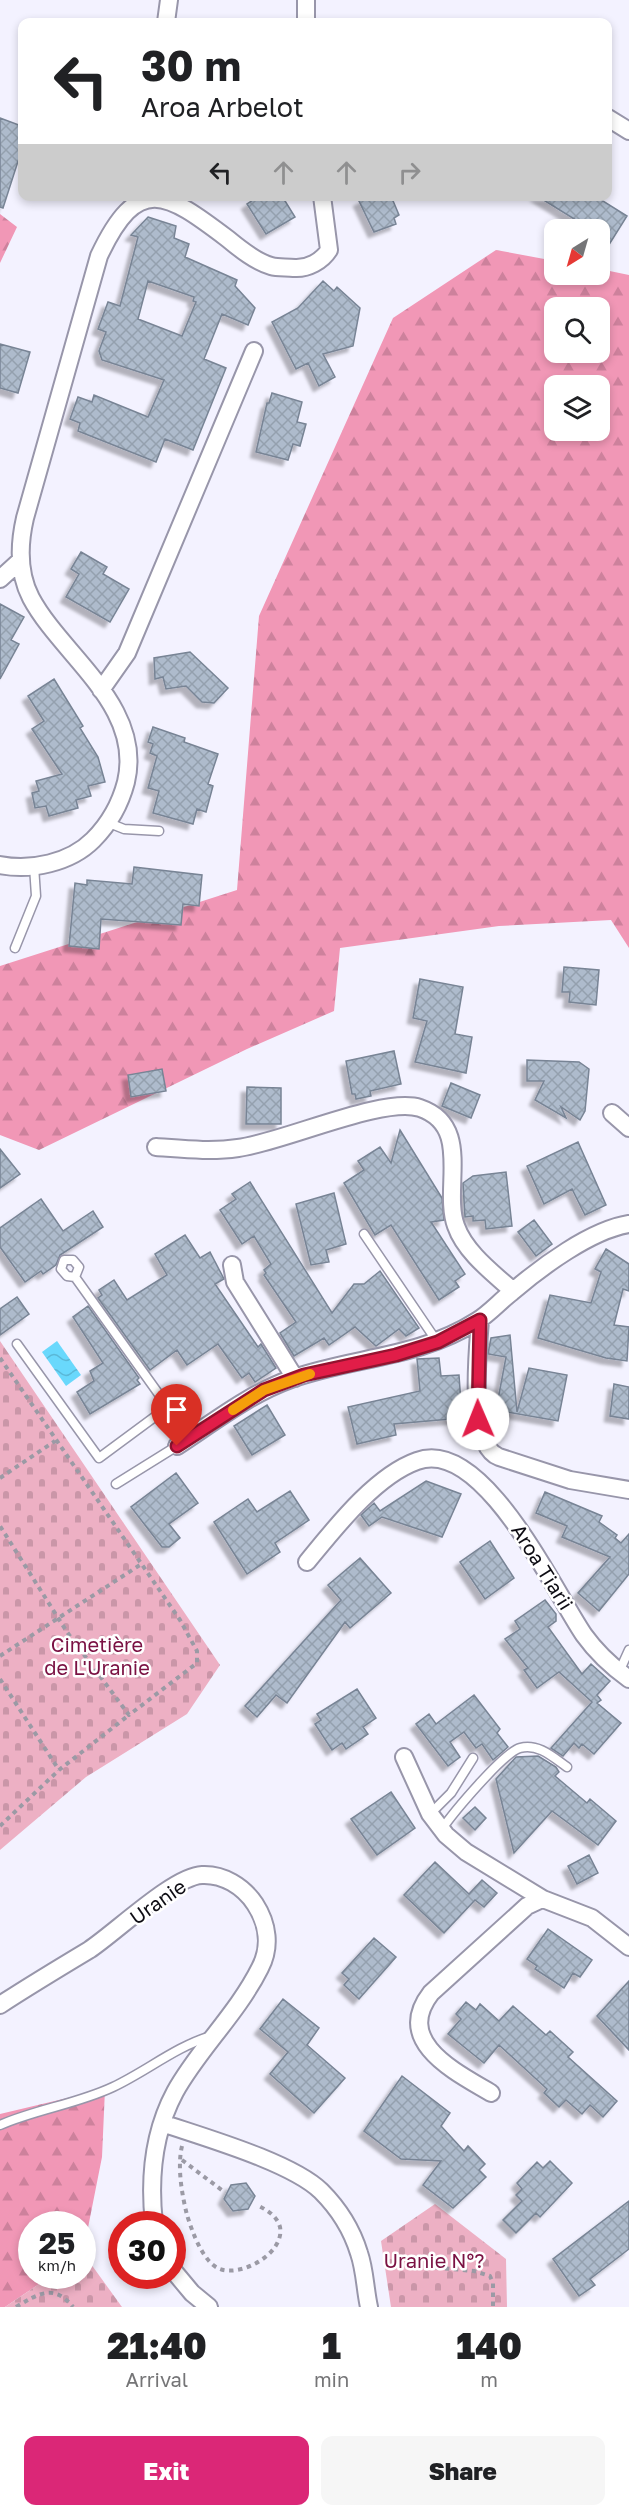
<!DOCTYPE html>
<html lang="en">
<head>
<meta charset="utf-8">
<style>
  body { margin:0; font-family:"Golos Text",sans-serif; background:#f6f6f6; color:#202124; height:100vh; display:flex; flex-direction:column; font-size:22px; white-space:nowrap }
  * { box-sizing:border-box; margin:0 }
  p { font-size:20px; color:#757577 }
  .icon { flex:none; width:33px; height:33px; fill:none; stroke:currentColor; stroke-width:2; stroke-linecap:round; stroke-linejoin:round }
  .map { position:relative; height:2307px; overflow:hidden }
  .side { display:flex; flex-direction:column; background:#fff; flex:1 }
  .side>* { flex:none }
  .guide { position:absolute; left:18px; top:18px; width:594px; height:183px; border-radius:12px; box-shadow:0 3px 9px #0003; background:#fff; color:#202124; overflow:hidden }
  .needle { width:39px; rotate:217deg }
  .controls { position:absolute; left:544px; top:219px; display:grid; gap:12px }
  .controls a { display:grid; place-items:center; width:66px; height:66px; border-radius:12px; background:#fff; box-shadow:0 3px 9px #0003; font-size:30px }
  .speed { position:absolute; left:18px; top:2211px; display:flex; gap:12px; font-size:30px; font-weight:700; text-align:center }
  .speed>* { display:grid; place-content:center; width:78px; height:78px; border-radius:50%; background:#fff; box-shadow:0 3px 9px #0003; line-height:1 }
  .speed small { font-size:15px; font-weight:400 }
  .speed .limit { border:9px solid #d22; background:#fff; color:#111 }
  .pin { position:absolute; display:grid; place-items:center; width:51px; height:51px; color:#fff; margin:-62px -26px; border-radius:50% 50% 50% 0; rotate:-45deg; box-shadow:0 0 6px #0007 }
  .pin .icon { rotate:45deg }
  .me { position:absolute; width:66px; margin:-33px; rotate:359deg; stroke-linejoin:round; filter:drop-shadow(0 0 4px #0008) }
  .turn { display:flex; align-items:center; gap:21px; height:126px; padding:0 24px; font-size:27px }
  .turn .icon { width:78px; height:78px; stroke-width:2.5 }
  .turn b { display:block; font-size:42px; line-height:51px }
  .lanes { display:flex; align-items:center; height:57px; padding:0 24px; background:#0003; justify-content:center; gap:30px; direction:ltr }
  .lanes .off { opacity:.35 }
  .eta { display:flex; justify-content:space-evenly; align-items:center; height:102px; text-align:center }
  .eta b { font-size:36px; font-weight:800; line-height:42px }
  .action { display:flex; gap:12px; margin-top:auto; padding:12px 24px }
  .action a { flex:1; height:69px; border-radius:12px; background:#db2777; color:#fff; font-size:24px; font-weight:800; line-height:69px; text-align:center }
  .action a+a { background:#f6f6f6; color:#202124 }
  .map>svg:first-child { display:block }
  .forest { fill:url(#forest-firs); fill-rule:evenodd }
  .cemetery { fill:url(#cemetery-stones) }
  .water { fill:url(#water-waves) }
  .building { fill:url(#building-cross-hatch); stroke:#788495; stroke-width:1.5; fill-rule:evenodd; filter:url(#shadow) }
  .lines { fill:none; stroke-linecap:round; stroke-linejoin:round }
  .lane-casing { stroke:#9896aa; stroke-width:11 }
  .street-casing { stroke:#9896aa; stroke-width:20 }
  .path { stroke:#9b9aa5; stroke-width:4; stroke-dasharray:4.5 4.5; stroke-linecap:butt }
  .lane { stroke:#fff; stroke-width:8 }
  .street { stroke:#fff; stroke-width:16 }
  .route-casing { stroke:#92132f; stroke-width:15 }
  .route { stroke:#e11d48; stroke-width:10 }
  .slow { stroke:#f59e0b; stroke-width:10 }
  .labels { text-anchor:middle; stroke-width:5; stroke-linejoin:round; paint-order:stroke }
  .street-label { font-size:20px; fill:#0d0c13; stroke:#fff }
  .park-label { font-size:20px; fill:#7a1143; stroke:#fff }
</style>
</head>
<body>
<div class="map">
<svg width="629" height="2307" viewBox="0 0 629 2307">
  <defs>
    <pattern id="forest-firs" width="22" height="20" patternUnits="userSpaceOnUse" patternTransform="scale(1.5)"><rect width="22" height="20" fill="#f197b6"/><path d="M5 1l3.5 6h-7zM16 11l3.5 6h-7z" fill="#cd819c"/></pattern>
    <pattern id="cemetery-stones" width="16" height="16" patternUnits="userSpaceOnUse" patternTransform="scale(1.5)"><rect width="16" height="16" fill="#edb0c4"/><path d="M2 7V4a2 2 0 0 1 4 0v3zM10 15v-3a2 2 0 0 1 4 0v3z" fill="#ca96a8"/></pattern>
    <pattern id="water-waves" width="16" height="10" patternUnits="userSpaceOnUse" patternTransform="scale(1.5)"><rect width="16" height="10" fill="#69d8fc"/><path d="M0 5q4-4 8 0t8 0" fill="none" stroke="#5ab8d7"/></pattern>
    <pattern id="building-cross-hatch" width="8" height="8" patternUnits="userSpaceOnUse" patternTransform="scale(1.5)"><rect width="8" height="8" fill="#aebbcc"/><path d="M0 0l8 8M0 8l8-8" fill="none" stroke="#94a0ae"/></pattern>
    <filter id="shadow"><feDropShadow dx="-5.5" dy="5.5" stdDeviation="1.5" flood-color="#0004"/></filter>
  </defs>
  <rect width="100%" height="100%" fill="#f3f2ff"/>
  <path class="forest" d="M0,214L17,227L0,263Z
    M496,250L555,261V274H600V269L629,275V948L611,920L499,926L340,948L334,1011L247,1049L39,1150L0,1135V966L237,890L259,616L393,318ZM555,308H600V352H555ZM555,386H600V430H555Z
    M105,2089L102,2157L83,2253L82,2224H32V2276H51L5,2307H0V2114Z"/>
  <path class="cemetery" d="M0,1341L220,1665L187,1714L86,1777L0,1850Z
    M435,2204L506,2259L507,2307H391L381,2241Z
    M83,2253L122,2307H5L51,2276H82Z"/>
  <path class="water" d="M57,1341L81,1375L66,1386L42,1352Z"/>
  <path class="building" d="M0,118L19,125L22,134V149L3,208L0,207Z
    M259,196H282L295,217L266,234L247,204Z
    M370,196H391L399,215L394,218L396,224L374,232L359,201Z
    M537,196H595L627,216L600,259V230H592Z
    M148,217L176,226L174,238L189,244L185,257L237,280L235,286L255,308L248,325L222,314L204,359L226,368L193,450L165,439L156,462L78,431L80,423L70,419L78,397L92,402L94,395L148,417L164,380L102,360L99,351L106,332L98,329L108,302L120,306L138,237L131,235ZM148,281L194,297L193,301L196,302L182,336L138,319Z
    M323,281L334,291L337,287L360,308L353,346L323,354L335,377L319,386L308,363L296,369L272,322L298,308Z
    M0,344L30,352L18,393L0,388Z
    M272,393L302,402L297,422L306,424L300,446L293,444L288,460L256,452L267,403H269Z
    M81,552L107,567L103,574L129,589L110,622L66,597L79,574L71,569Z
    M0,604L24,617L11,640L19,644L0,679Z
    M190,652L228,688L214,703L202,702L186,686L166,689L163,677L155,679L154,658Z
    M54,679L83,726L80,728L98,757L105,782L88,786L91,796L76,800L78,808L49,816L46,806L35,808L32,793L39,791L36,781L62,774L32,729L44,721L28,696Z
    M153,727L185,738L184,742L218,754L208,784L213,786L206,812L197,809L193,824L153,813L159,791L148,788L157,756L150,753L153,744L148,742Z
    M134,867L202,875L199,906L183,904L181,925L101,919L99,949L69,946L75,883L87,885V880L132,884Z
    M564,967L599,970L596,1005L569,1002L570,992H562Z
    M420,979L463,987L455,1034L472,1037L466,1073L415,1062L427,1021L413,1018Z
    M394,1051L401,1084L370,1091L371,1096L356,1099L355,1094H352L346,1061Z
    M527,1060L579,1062L589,1069L585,1111L580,1120L561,1107L566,1118L535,1100L544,1081H527Z
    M162,1069L166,1091L131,1097L128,1075Z
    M451,1083L480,1095L471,1118L442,1106Z
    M247,1087L281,1088V1124H246Z
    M400,1130L442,1198L444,1220L431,1222L465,1274L455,1281L459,1287L439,1300L391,1225L375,1235L344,1183L364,1170L358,1161L380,1147L391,1163Z
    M578,1142L606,1205L585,1215L572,1189L544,1204L527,1166Z
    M0,1149L20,1174L0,1188Z
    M506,1172L512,1226L486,1229L485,1220L473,1221V1216L465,1217L463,1183L473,1176Z
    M250,1182L332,1313L354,1284H364L380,1271L419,1328L406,1336L399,1329L376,1346L355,1327L329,1345L324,1338L294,1356L280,1333L296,1322L264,1275L266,1273L264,1270L271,1264L254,1236L242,1244L220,1210L236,1199L232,1194Z
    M334,1193L346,1244L326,1250L329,1262L311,1265L296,1204Z
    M41,1199L63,1231L93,1211L103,1227L60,1255L56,1265L43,1274L41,1271L25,1282L0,1247V1228Z
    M534,1220L552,1244L536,1256L518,1232Z
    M185,1235L200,1258L210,1252L224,1279L215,1284L258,1347L261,1344L276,1368L255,1382L249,1373L242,1378L218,1344L187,1365L177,1350L150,1370L98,1298L102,1295L99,1290L114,1280L127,1300L167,1275L155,1254Z
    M606,1249L629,1264V1291L623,1289L614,1325L629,1327L627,1361L606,1358L538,1338L550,1295L591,1303L601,1272L595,1269Z
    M17,1297L29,1314L0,1335V1309Z
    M88,1306L139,1378L137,1380L140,1384L90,1414L77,1392L94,1381L90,1371L103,1363L73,1317Z
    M510,1335L517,1412L529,1368L567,1375L558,1421L496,1410L506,1357L488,1354L491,1338Z
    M439,1358L441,1376L459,1375L462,1418L394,1424L396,1435L357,1444L348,1407L420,1391L417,1359Z
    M614,1384L629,1387V1419L610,1416Z
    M267,1405L285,1435L252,1455L234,1426Z
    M176,1473L198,1503L169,1524L180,1538L169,1547H162L131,1507Z
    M426,1481L461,1494L442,1537L382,1517L369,1526L361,1515L374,1503L380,1511Z
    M290,1491L309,1520L275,1543L280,1552L247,1574L214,1522L248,1499L257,1512Z
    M545,1492L602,1516L599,1522L617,1535L615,1538L621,1543L629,1534V1574L599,1611L578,1593L610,1557L562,1537L567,1526L536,1513Z
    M490,1541L514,1578L485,1599L460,1562Z
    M360,1558L391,1593L350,1628L345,1622L287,1703L276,1695L257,1717L245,1706L341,1600L328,1585Z
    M545,1600L556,1614V1621L548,1627L582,1674L591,1664L610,1681L597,1695L601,1700L597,1703L621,1723L594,1754L582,1744L579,1748L574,1743L563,1756L551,1748L592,1702L559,1672L537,1688L524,1670L528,1668L505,1639L520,1629L515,1621Z
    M357,1689L376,1718L363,1727L368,1734L346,1749L342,1743L332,1750L315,1724L321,1720L317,1714Z
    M474,1695L500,1729L497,1733L508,1747L493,1760L482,1744L476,1748L464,1732L450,1742L460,1757L448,1766L416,1724L429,1714L436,1724Z
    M538,1756L556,1767L559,1772L555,1776L587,1803L590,1799L616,1821L598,1845L552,1811L514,1853L496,1779L516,1757Z
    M391,1792L415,1828L377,1855L351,1819Z
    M475,1807L486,1818L475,1830L463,1818Z
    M589,1855L598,1873L577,1884L568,1866Z
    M435,1862L469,1894L482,1880L497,1893L484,1907L475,1900L444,1933L404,1895Z
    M548,1929L592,1960L580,1977L573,1973L564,1988L535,1969L537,1966L527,1959Z
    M374,1938L396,1957L359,1999L344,1985L349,1979L342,1973Z
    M629,1981V2050L597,2016Z
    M283,1999L319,2028L307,2045L345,2078L314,2113L270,2074L288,2052L260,2029Z
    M466,2002L476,2010L480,2004L499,2021L513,2006L546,2035L550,2031L573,2052L568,2057L617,2101L603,2117L590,2105L582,2114L566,2100L559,2107L544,2093L547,2089L499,2045L484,2063L448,2034L461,2019L456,2014Z
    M402,2076L450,2113L441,2126L464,2151L468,2146L485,2164L479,2170L486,2177L453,2208L423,2185L441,2161L401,2159L364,2131Z
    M550,2161L572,2183L540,2217L536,2213L516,2233L503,2220L522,2201L516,2195L522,2189L517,2183L537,2162L543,2168Z
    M246,2183L255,2196L248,2209L233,2211L224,2199L231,2185Z
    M629,2201V2249L590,2279L595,2285L579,2296L553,2259Z"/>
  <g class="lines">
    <g class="lane-casing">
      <path id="lane" d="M109,823L124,829L159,831
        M15,948L36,896L34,866
        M364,1234L438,1343
        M75,1277L79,1267L73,1260H64L61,1269L67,1276L75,1277L168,1407
        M17,1344L99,1458L168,1407L190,1438
        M116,1484L177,1446
        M619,1672L629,1650
        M430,1814L451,1793L473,1758
        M442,1829C453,1813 503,1753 520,1748C538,1743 553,1757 567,1767
        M0,2125C37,2109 77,2104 113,2087C147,2071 175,2047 211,2036"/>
    </g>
    <g class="street-casing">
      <path id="street" d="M306,0V22
        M166,22L169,0
        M608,118L629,131
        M0,579L21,560
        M101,690L127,653L254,351
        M0,865C31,871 70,863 93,840C110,823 120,805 126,782C144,706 62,656 31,598C18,573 19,544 25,518L99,256C138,173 166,192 228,239C240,249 256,262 271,266C278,268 287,267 294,268C308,269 322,261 329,250L322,196
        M612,1113L629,1128
        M156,1147C184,1149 211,1152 238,1148C284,1142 383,1096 420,1108C473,1126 442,1188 456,1226C465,1252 493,1273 513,1291
        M232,1265L235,1282L295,1378
        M480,1320C478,1349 467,1445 499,1457L570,1480L629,1490
        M177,1446C214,1422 249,1394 291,1379C353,1357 419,1358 477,1321C490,1313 500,1301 512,1292C541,1267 591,1230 629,1224
        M307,1562C335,1528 375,1476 417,1461C483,1436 555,1593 584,1635C597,1653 611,1666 629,1679
        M404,1757L430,1814L446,1835L466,1852L543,1899L592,1918L629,1947
        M0,2005C29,1986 59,1968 89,1950C115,1933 174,1876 202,1875C223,1874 243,1886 255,1904C268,1924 271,1947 260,1968C237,2014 198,2050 175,2092C153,2133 149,2179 154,2224
        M491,2093C456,2072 393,2042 431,1993L527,1906L542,1899
        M162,2123C203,2137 291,2162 321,2191C338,2208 352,2230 359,2253C365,2270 365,2289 369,2307
        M172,2269L192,2293L209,2307"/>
    </g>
    <path class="path" d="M0,1358L180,1620L197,1651V1663L129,1715L67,1632L0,1526
      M0,1478L55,1441
      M0,1656L143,1563
      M0,1679L59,1770
      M0,1826L59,1770L129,1715
      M182,2146C177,2167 182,2195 187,2215C192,2231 203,2263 220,2269C242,2277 285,2253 280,2227C277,2216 267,2210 257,2205
      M182,2160L223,2191
      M418,2266L474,2271L490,2276L493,2283V2307
      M16,2307C38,2294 54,2283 73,2307"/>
    <use href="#lane" class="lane"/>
    <use href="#street" class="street"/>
  </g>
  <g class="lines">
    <g class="route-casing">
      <path id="route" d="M177,1446L264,1390L304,1375L396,1355L438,1342L480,1320L478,1419"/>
    </g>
    <use href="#route" class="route"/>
    <path class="slow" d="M233,1410L264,1390L310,1374"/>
  </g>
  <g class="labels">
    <g class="street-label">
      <text transform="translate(542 1567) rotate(58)" y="7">Aroa Tiarii</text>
      <text transform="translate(158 1902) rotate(-35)" y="7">Uranie</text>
    </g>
    <g class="park-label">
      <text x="97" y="1652">Cimetière<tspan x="97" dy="23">de L'Uranie</tspan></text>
      <text x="434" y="2268">Uranie N°?</text>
    </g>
  </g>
</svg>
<div class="controls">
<a><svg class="needle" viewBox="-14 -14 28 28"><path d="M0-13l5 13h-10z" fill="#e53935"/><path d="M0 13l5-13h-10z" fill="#757577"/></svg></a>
<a><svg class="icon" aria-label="search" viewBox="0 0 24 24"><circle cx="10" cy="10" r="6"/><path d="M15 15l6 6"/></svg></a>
<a><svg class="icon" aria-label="layers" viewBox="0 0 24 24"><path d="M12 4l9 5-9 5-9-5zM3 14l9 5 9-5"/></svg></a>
</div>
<div class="speed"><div>25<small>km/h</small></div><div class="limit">30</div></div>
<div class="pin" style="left:177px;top:1446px;background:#d93025"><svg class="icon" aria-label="arrive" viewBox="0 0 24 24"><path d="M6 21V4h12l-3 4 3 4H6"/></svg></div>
<svg class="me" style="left:478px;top:1419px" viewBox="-20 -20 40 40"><circle r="19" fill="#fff"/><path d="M0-13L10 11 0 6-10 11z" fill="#e11d48"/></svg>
<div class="guide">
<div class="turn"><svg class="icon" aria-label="left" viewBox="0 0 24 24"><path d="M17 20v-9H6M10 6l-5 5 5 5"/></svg><div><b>30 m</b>Aroa Arbelot</div></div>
<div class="lanes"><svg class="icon" aria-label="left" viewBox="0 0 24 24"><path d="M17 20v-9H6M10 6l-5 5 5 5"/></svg><svg class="icon off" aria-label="ahead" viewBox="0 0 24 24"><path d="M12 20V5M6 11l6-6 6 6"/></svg><svg class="icon off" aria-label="ahead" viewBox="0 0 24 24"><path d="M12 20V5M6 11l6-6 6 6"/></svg><svg class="icon off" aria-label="right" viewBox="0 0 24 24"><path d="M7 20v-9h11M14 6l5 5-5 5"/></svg></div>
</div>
</div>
<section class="side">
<div class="eta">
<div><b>21:40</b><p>Arrival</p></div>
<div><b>1</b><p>min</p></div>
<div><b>140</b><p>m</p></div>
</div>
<div class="action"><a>Exit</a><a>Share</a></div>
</section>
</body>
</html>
